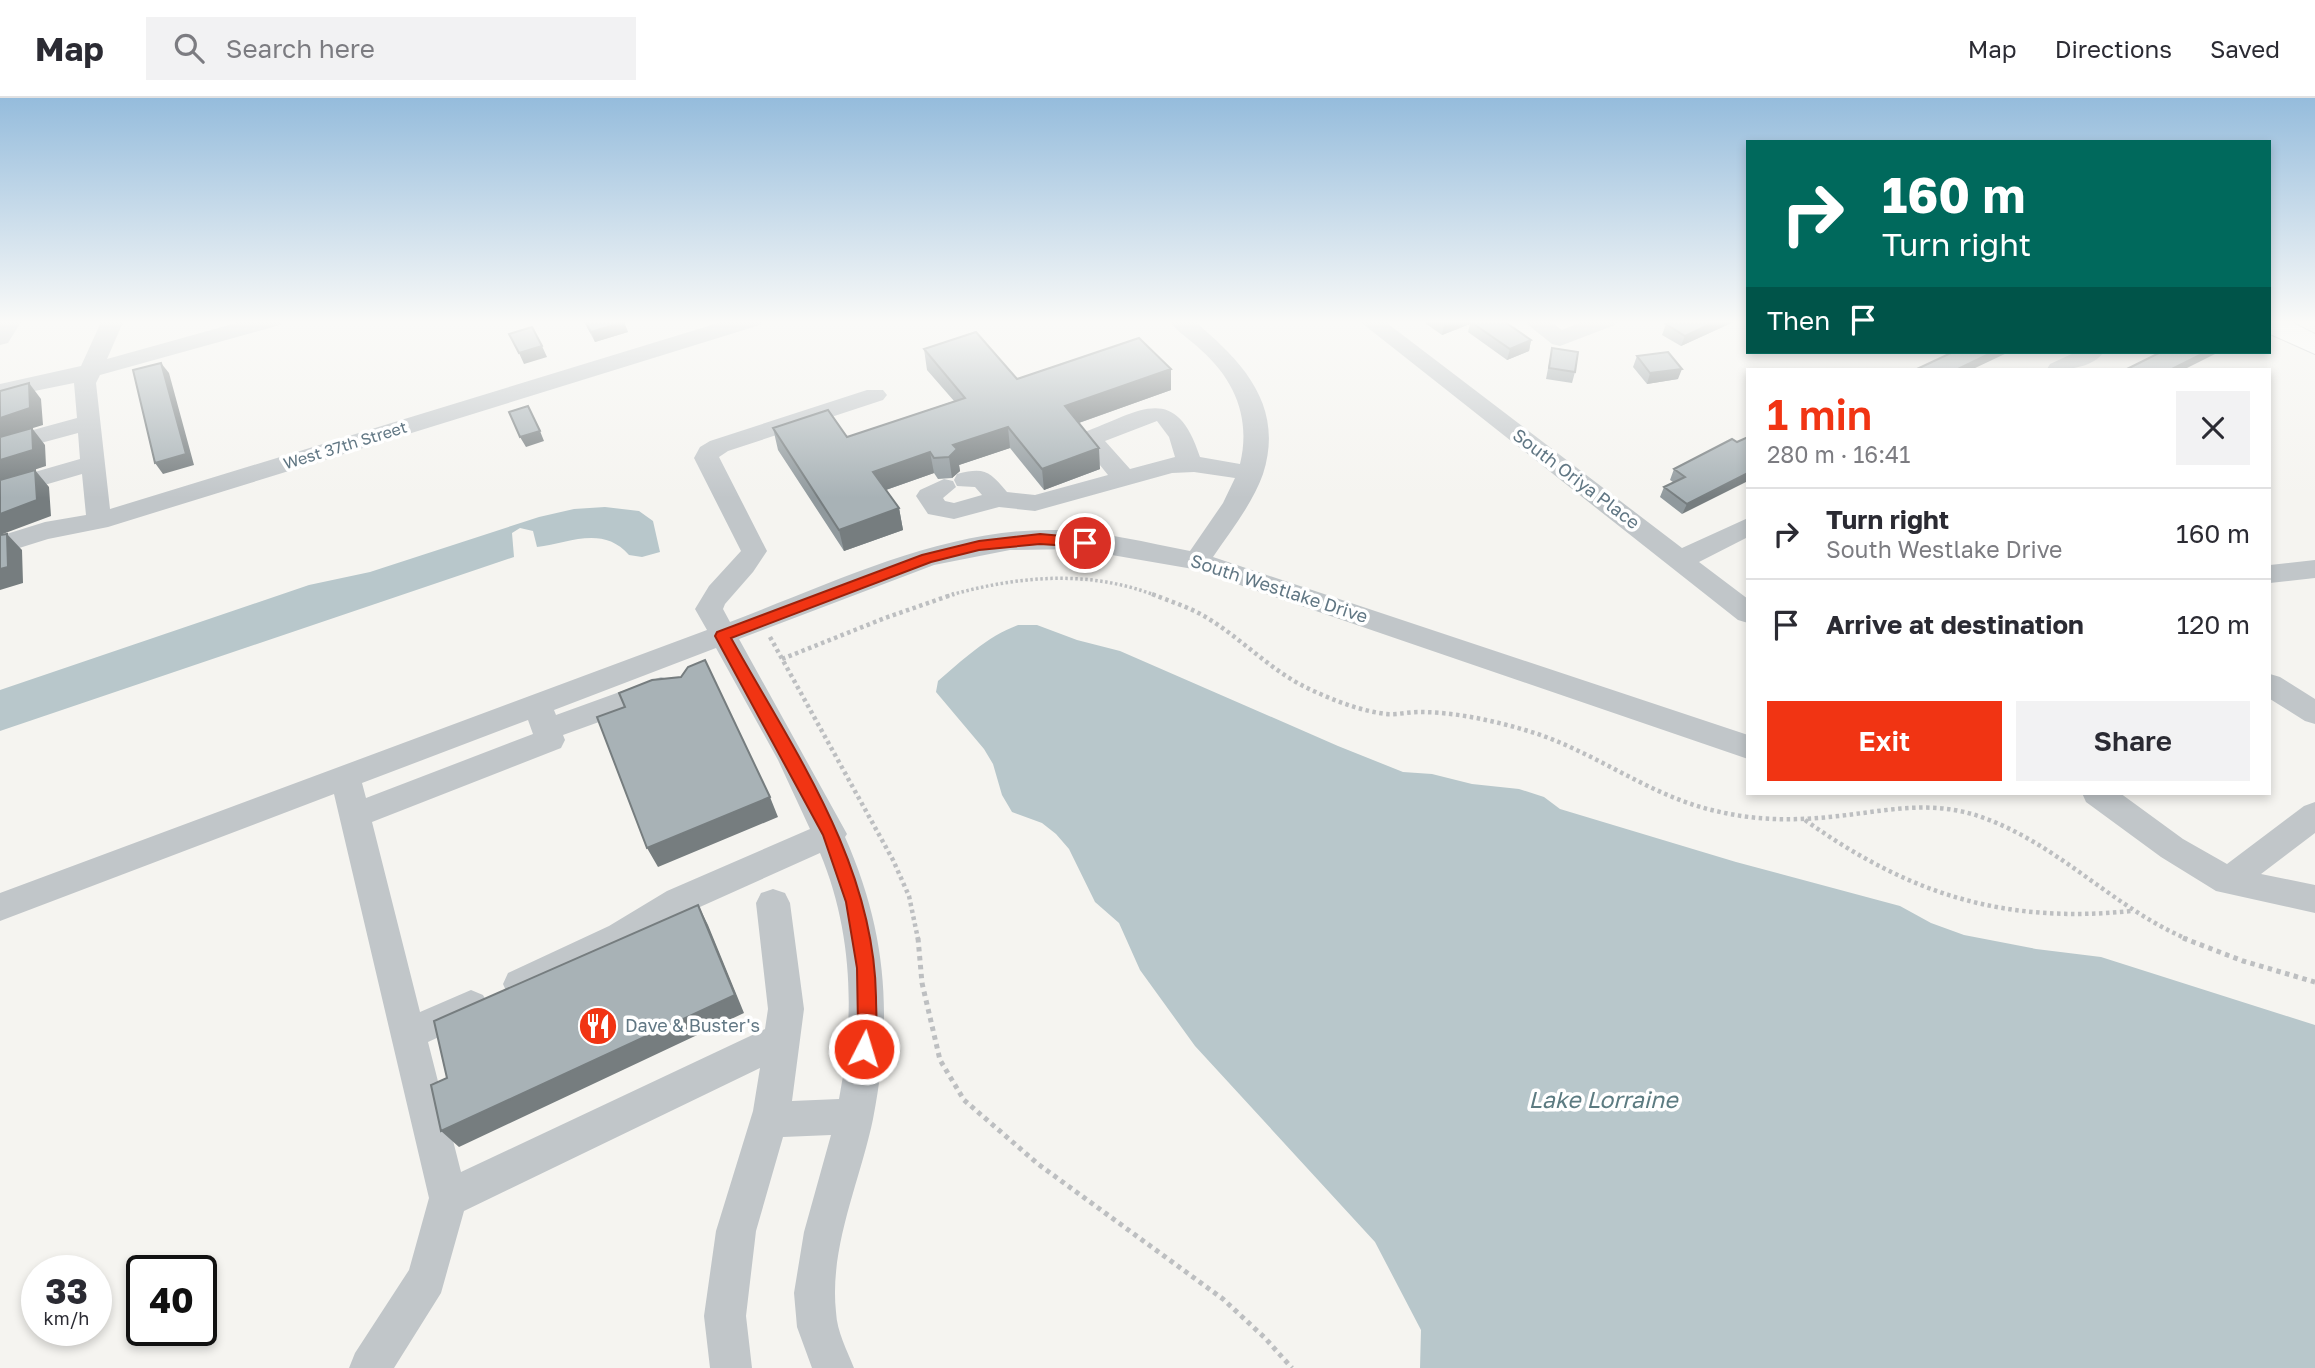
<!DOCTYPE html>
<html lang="en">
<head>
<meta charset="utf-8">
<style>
  body { margin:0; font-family:"Golos Text",sans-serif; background:#f2f2f3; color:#2b2b33; height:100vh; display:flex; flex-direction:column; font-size:26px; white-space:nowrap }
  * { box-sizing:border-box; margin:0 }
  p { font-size:23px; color:#7c7c81 }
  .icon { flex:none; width:38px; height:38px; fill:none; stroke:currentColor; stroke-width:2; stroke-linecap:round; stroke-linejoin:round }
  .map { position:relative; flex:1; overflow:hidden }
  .details { position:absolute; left:1746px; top:270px; width:525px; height:427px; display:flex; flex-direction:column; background:#fff; border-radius:0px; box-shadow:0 4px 10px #0003 }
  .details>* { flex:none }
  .hud { position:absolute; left:1746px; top:42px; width:525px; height:214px; border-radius:0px; box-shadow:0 4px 10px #0003; background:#00695c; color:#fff; overflow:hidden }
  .speed { position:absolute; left:21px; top:1157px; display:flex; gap:14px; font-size:35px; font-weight:700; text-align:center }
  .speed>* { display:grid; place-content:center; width:91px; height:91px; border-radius:50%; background:#fff; box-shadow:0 4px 10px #0003; line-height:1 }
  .speed small { font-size:18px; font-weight:400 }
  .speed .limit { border:4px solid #111; border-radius:10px; background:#fff; color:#111 }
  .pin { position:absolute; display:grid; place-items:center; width:60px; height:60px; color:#fff; margin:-30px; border:4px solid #fff; border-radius:50%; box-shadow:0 2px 7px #0007 }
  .me { position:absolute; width:77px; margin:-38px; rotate:5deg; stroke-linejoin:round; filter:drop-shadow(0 0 5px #0008) }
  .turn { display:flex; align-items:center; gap:24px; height:147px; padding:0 21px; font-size:32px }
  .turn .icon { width:91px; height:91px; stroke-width:2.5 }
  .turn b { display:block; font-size:49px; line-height:60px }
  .then { display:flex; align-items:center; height:66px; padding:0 21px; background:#0003; gap:14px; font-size:26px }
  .round { display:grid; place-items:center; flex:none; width:74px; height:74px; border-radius:0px; background:#f2f2f3 }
  .summary { display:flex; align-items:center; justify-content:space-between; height:119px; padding:0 21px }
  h1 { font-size:42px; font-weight:600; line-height:52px; color:#f13413 }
  .primary-button { display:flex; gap:14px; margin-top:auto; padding:14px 21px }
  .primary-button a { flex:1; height:80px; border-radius:0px; background:#f13413; color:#fff; font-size:28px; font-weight:600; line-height:80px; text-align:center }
  .primary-button a+a { background:#f2f2f3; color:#2b2b33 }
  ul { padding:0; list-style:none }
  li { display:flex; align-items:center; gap:21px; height:91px; padding:0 21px; border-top:2px solid #e1e1e2 }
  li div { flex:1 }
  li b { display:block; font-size:26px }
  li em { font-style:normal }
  header { display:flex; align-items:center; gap:42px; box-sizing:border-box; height:98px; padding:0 35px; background:#fff; border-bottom:2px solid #e1e1e2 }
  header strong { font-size:33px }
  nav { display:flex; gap:38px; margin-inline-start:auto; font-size:24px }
  .search { width:490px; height:63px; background:#f2f2f3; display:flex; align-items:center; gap:18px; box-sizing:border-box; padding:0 24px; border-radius:0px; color:#7c7c81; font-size:26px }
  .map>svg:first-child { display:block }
  .water { fill:#b8c7cb }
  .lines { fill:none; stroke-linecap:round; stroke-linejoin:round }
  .major-casing { stroke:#b4b9bc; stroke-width:2 }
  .path-far2 { stroke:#bdbfc1; stroke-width:3.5; stroke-dasharray:2.5 2.5; stroke-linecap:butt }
  .path-far1 { stroke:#bdbfc1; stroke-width:4.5; stroke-dasharray:3.5 3.5; stroke-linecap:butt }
  .path { stroke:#bdbfc1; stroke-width:5; stroke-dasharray:4.5 4.5; stroke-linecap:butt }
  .minor { fill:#c1c6c9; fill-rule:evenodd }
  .major { fill:#fff; fill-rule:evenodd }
  .wall { fill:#90999d }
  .shaded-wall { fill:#767d7f }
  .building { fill:#a8b2b6; stroke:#767d7f; stroke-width:2 }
  .route { fill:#f13413; stroke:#9d220c; stroke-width:2 }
  .labels { text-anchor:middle; stroke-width:7; stroke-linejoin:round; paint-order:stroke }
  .far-street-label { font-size:16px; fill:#617784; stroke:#fff }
  .street-label { font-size:18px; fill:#617784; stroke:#fff }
  .poi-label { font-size:18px; fill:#617784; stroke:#fff; text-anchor:start }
  .near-water-label { font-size:23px; font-style:italic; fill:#5c7b81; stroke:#fff }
</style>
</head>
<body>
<header>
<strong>Map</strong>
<div class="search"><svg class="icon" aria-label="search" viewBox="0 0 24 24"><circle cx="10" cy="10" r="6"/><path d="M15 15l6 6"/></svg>Search here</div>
<nav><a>Map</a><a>Directions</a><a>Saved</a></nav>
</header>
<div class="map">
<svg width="2315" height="1270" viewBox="0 0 2315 1270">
  <rect width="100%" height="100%" fill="#f5f4f0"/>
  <path class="water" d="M605,409L639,413L653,423L660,454L642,459L629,457C603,427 569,445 537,449L533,433L520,430L512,435L514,459L0,633V592L309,487L370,474L539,419L574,411Z
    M1018,527H1037L1077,542L1120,553L1338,648L1403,674L1432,676L1472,686L1519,691L1544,699L1560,711L1736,764L1900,808L1931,825L1964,837L2036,851L2101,859L2315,927V1270H1420L1421,1232L1375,1144L1195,948L1140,872L1119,825L1095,804L1069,751L1056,736L1042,725L1012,714L1002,697L993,666L984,651L936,594L938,583C963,562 986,539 1018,527Z"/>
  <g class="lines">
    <g class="major-casing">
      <path id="major" d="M2270,222H2287L2315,236V256L2270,236Z"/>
    </g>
    <path class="path-far2" d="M947,498C1017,478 1088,471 1157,498"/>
    <path class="path-far1" d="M1152,496C1172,504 1192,510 1209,521C1246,544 1275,577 1316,594C1338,604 1362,613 1386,616C1397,617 1408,614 1419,614C1454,614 1491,622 1525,632C1592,651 1648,698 1716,713C1753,722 1791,723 1829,719C1883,714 1931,700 1984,720C2059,747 2114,810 2187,841
      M770,539L893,762L909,798L918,841
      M782,561L885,520L954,496
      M1805,722C1909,796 2003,826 2131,813"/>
    <path class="path" d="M918,840L922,885L940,962L964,1002L1038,1066L1223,1201L1265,1240L1292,1270
      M2183,840L2243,863L2315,884"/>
    <path class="minor" d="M0,222H22L8,245L0,247Z
      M102,222H124L107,261L247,222H283L280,227L100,277L96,285L110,411L728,222H763L760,227L108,429L48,441L0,456V438L45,424L86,417L82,376L0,400V384L80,361L78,335L0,356V341L77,320L74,285L0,300V286L81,268Z
      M1168,222H1193C1242,263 1285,307 1263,376C1253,405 1230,434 1213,459L1748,637V661L1193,471L1077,451L1010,452L934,467L739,541L847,736L845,739C887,834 893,919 873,1021C860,1084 829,1149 836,1214C837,1234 847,1252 854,1270H812L797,1229L794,1195L804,1134L831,1037L783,1039L756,1133L746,1218L752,1270H710L704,1218L716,1133L753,1013L760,970L464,1113L441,1195L394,1270H349L355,1255L409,1172L429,1100L334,696L0,823V795L707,532L695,511L709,488L741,453L694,360L700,349L710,343L867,292H883L887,297L883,302L728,353L719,359L767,453L753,474L725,506L723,511L730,524C833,485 946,429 1058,432C1103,433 1147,445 1190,453L1223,405L1235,380L1194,374L1172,375L1035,413L999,409L954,421L928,416L916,398L920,392L944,381L953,383L956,389L943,400L945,403L954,405L982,397L975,389L957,388L954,382L957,376C985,369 989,373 1007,394L1035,397L1108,377L1078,340L1082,335C1139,314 1175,282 1200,359L1240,366C1251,321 1235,282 1201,252C1191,242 1177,234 1168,222ZM1157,323L1169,339L1175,359L1130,371L1105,343ZM716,550L778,662L810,731L667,793L609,828L508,875L503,886L508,897L520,901L532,897L633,848L691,813L820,755C853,834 855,919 839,1001L792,1003L804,911L790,805L785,795L773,791L761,795L756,805L768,911L765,931L461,1074L428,944L483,919L489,908L483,897L471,892L420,914L372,724L561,650L565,642L563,637L671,598L675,590L671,582L661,579L556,617L554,612ZM528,622L533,636L366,700L362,685Z
      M1358,222H1383L1682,450L1748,420V439L1699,464L1748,501V525L1738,522Z
      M1522,222H1548L1562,232L1587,222H1618L1615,227L1560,248L1552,246Z
      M2076,254H2104C2091,271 2066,272 2047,271L2050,266Z
      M2315,462V480L2270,485V467Z
      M2270,576L2280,579L2315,601V626L2305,623L2270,601Z
      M2082,695H2120L2183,741L2227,766L2304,708L2315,704V735L2261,776L2315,787V815L2216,793L2161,759L2086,704Z"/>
    <use href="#major" class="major"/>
  </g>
  <path class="wall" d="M583,222H623L628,234L595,244Z
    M1426,222H1502L1531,242L1529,253L1507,262L1468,234L1470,226L1442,237L1425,225Z
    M1675,222H1738L1681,248L1662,237L1666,226Z
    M1552,250L1575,274L1572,285L1546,281Z
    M924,251L1017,281L1171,292L1079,325L1100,371L1044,392L1010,350L959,367L960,373L952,380L938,381L934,375L886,392L899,410L903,432L844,453L778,352L773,330L847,339L954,303L927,272Z
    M1637,258L1678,281L1647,286L1633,269Z
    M1732,341L1682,416L1660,399L1664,389L1673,384L1670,382L1674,371Z"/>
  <path class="shaded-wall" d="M161,222H177L163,224Z
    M1445,222H1479L1471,224L1470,226L1442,237Z
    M1719,222H1738L1681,248L1685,238Z
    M624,224L628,234L595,244L591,234Z
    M1531,242L1529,253L1507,262L1510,251Z
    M542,248L547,259L524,266L519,255Z
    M1993,254H2009L1973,271H1958Z
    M2206,254H2219L2185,271H2172Z
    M161,265L169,275L194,367L163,376L155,365Z
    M1171,271V292L1067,329L1065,308Z
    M1682,271L1678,281L1647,286L1650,275Z
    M29,285L41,301L43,327L0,340V320Z
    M1008,329L1010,350L959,367L960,373L952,380L949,359L953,347Z
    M32,330L45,347L46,368L0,383V362Z
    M540,333L544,343L526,349L520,339Z
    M1099,350L1100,371L1044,392L1042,371Z
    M930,354L934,375L877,395L873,374Z
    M35,372L49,389L51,418L0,437V416Z
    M1748,375V383L1682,416L1687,406Z
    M899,410L903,432L844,453L839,432Z
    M7,436L22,452L23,485L0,492V471Z
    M770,699L778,719L658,769L647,750Z
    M698,807L708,827L744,915L459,1049L441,1033Z"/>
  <path class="building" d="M584,222H623L624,224L591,234Z
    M1474,222H1502L1531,242L1510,251L1471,224Z
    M1675,222H1719L1685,238L1666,226Z
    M532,229L542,248L519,255L509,236Z
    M976,234L1017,281L1139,240L1171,271L1065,308L1099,350L1042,371L1008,329L953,347L957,351L949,359L934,360L930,354L873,374L899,410L839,432L773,330L828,312L847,339L965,300L924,251Z
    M1552,250L1578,254L1575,274L1549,270Z
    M1668,254L1682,271L1650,275L1637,258Z
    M1953,254H1993L1958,271H1917Z
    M2161,254H2206L2172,271H2127Z
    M161,265L186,356L155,365L133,272Z
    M29,285L30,310L0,320V293Z
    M528,308L540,333L520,339L509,314Z
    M32,330L33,352L0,362V339Z
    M1748,339V375L1687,406L1664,389L1685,379L1674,371L1732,341L1737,344Z
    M35,372L37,402L0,416V382Z
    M7,436L8,469L0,471V437Z
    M705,562L770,699L647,750L597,619L625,609L619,595L652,582L681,579L688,569Z
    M698,807L735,897L441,1033L431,987L447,980L434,923Z"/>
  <linearGradient id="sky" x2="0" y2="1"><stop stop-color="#95bcdc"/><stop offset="0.56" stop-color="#fafaf8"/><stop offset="1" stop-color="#fafaf8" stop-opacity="0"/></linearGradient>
  <rect width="2315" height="400" fill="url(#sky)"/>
  <path class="route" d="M1040,436L1085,440L1092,445L1085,449L1040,446L979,452L931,464L731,540C794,653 874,765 876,899C876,918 879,940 871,957L864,960L857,957L854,951L858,928L857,870L846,804L823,737L715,538L717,534L922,457L979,443Z"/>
  <defs>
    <g id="restaurant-disc" transform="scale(2.0125)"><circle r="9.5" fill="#f13413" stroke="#fff"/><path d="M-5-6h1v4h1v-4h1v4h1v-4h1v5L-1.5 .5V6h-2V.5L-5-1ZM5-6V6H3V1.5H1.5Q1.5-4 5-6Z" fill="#fff"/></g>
  </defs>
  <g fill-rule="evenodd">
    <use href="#restaurant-disc" x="598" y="928"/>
  </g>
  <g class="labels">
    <g class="far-street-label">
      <text transform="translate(345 347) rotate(-17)" y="6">West 37th Street</text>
    </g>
    <g class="street-label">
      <text transform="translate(1576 381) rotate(37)" y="6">South Oriya Place</text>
      <text transform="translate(1279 491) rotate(18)" y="6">South Westlake Drive</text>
    </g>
    <g class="poi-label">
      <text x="625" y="934">Dave &amp; Buster's</text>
    </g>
    <g class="near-water-label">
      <text x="1603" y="1010">Lake Lorraine</text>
    </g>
  </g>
</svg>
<div class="speed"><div>33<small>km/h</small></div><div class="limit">40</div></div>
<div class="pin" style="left:1085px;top:445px;background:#d93025"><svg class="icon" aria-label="arrive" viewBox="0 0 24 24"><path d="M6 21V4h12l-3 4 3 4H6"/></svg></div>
<svg class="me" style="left:864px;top:951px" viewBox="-20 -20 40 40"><circle r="17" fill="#f13413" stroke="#fff" stroke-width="3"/><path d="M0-11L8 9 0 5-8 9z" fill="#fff"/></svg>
<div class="hud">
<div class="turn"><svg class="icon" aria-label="right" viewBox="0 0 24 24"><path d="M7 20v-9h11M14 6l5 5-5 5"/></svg><div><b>160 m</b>Turn right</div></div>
<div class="then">Then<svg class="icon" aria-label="arrive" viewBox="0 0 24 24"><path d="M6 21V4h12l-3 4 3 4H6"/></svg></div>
</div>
<section class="details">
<div class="summary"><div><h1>1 min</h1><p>280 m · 16:41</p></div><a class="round"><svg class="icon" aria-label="close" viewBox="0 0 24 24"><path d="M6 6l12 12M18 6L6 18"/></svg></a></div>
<ul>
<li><svg class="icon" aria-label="right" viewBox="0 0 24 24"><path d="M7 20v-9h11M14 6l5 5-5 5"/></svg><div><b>Turn right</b><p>South Westlake Drive</p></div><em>160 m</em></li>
<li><svg class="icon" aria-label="arrive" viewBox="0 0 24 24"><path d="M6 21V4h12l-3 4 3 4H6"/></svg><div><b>Arrive at destination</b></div><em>120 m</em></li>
</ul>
<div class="primary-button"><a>Exit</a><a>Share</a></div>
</section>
</div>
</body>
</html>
